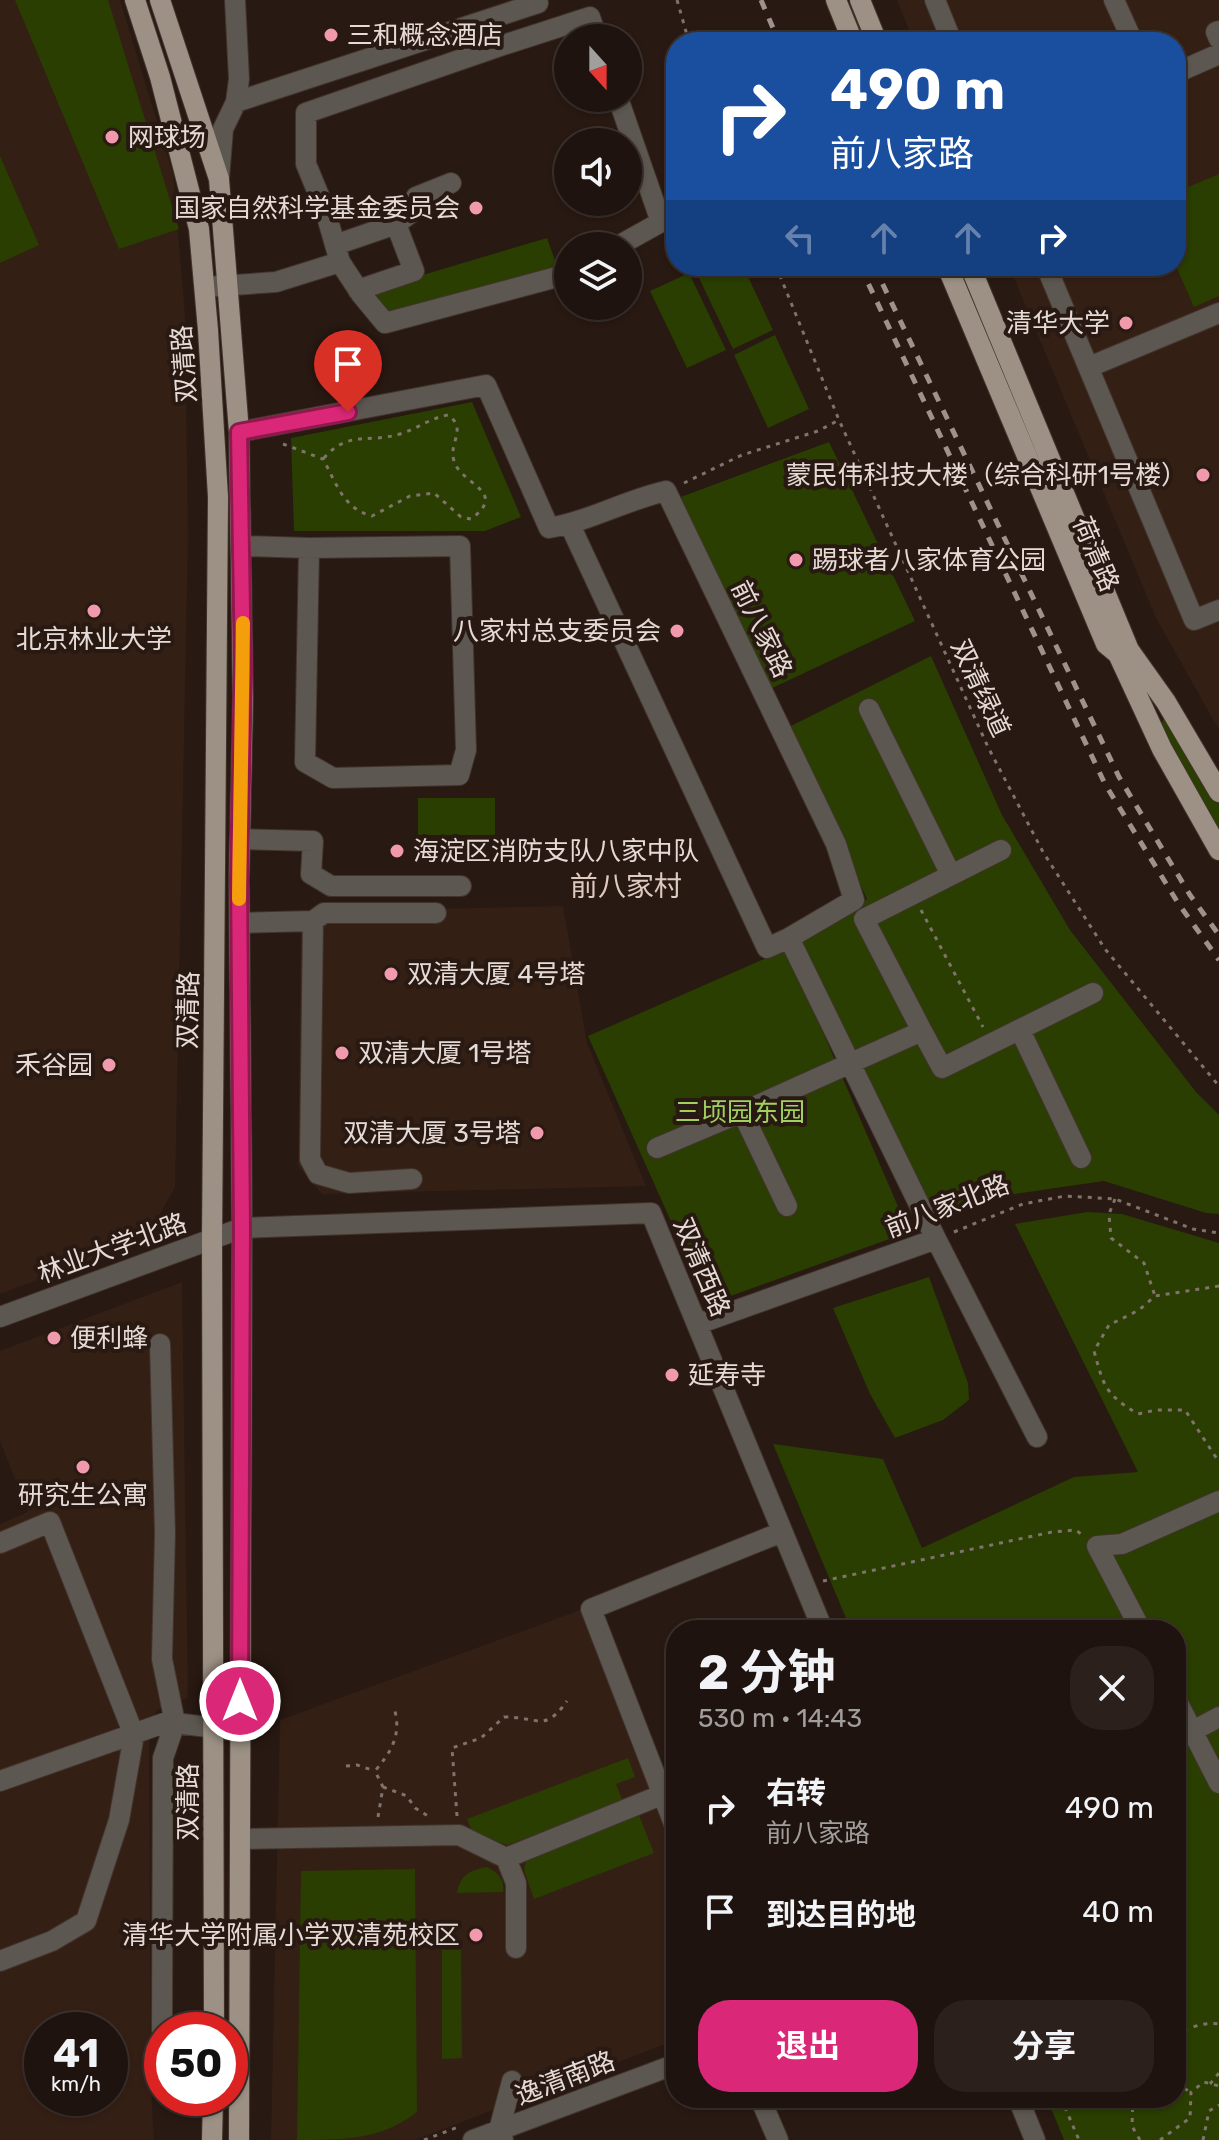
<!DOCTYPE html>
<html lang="zh">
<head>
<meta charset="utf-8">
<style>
  body { margin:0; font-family:Rubik,"Noto Sans SC",sans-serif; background:#2b201c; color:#f1f3f6; height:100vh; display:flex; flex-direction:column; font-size:30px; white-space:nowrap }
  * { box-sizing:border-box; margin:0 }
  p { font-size:26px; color:#a19e9e }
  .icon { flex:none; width:44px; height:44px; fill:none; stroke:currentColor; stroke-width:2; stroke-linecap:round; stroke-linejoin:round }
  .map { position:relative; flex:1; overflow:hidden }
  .drawer { position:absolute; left:666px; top:1620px; width:520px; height:488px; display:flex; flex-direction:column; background:#1e130e; border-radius:32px; box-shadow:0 2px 6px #0004,0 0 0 2px #3c322e }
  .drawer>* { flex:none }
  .top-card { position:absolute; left:666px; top:32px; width:520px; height:244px; border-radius:32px; box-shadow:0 2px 6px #0004,0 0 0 2px #3c322e; background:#1a4fa0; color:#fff; overflow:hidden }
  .needle { width:52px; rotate:159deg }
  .fabs { position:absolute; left:554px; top:24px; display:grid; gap:16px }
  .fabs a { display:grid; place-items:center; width:88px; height:88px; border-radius:50%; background:#1e130e; box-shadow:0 2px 6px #0004,0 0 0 2px #3c322e; font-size:40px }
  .speed { position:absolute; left:24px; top:2012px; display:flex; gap:16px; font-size:40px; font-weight:700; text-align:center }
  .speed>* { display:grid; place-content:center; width:104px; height:104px; border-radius:50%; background:#1e130e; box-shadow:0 2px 6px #0004,0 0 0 2px #3c322e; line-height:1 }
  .speed small { font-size:20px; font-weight:400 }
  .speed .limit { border:12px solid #d22; background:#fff; color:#111 }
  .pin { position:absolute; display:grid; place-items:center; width:68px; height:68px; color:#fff; margin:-82px -34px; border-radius:50% 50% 50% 0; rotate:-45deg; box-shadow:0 0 8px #0007 }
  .pin .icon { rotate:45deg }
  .me { position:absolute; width:88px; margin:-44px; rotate:0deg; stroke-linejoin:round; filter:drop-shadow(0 0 6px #0008) }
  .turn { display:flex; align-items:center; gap:28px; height:168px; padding:0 32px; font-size:36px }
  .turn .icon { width:104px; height:104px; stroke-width:2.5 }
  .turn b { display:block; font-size:56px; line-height:68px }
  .lanes { display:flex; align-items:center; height:76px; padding:0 32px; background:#0003; justify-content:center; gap:40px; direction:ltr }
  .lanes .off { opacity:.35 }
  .round { display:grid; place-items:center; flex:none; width:84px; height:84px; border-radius:32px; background:#2b201c }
  .head { display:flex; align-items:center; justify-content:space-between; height:136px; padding:0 32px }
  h1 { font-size:48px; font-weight:700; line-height:60px }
  .button { display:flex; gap:16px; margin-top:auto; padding:16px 32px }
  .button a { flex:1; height:92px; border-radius:32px; background:#db2777; color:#fff; font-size:32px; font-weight:700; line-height:92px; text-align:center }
  .button a+a { background:#2b201c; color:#f1f3f6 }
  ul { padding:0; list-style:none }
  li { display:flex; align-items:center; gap:24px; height:104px; padding:0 32px }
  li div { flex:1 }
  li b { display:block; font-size:30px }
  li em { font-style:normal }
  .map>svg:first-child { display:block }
  .built { fill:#341f15; fill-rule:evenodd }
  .green { fill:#293e00 }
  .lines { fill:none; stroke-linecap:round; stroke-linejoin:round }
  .minor-casing { stroke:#42342d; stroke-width:22 }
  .major-casing { stroke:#42342d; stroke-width:22 }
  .path { stroke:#80736d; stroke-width:3; stroke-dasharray:4 6; stroke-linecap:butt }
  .minor { stroke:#5d5751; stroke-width:20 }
  .major { stroke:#9c9184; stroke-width:20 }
  .rail { stroke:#9e928c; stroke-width:5; stroke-dasharray:10 10; stroke-linecap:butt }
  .route-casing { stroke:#8e194d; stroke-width:20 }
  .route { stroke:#db2777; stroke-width:14 }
  .slow { stroke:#f59e0b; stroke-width:14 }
  .poi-dot { fill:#f29aad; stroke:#281912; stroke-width:3 }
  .labels { text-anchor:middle; stroke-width:8; stroke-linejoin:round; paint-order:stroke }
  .poi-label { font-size:26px; fill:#e5dad5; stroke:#281912; text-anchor:start }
  .street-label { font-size:26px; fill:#e5dad5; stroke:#281912 }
  .park-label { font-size:26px; fill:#a2d060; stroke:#281912 }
  .neighbourhood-label { font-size:28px; fill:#dfcac0; stroke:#281912 }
</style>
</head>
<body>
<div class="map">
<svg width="1219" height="2140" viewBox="0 0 1219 2140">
  <rect width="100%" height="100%" fill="#281912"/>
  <path class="built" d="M0,0H120L173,174L185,315L188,538L175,1187L160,1214L157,1236L0,1294Z
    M897,0H1219V730L1156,618L1009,266H1176V42H914Z
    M563,906L587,1043L646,1186L322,1194L298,1166L301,912Z
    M182,1282L188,1698L157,1710L149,1729L151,2089L154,2140H0V1524L28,1512L0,1441V1351ZM42,2030H110V2098H42Z
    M583,1609L676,1830V2040L415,2140H271L280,1720Z"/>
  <path class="green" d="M15,0H108L179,229L119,249Z
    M0,156L39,245L0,263Z
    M1219,174V296L1194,307L1176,266V199L1179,191Z
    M547,238L558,269L387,315L372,290Z
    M724,266H743L773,330L733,349L699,278Z
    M689,273L726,350L687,368L650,291Z
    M775,335L809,409L768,428L734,355Z
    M472,402L521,517L485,531H294L291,438Z
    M829,442L915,621L768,690L678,498Z
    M931,656L1002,815L1070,930L1196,1092L1219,1115V1214L1206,1213L1104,1181L1008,1195L936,1222L796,938L867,899L787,728Z
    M1164,717L1219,798V835L1185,777L1162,723Z
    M418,798H495V835H418Z
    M787,949L909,1232L708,1304L588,1036Z
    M1087,1212L1122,1214L1219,1243V2140H1064L1047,2098H1176V1630H851L773,1444L883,1459L922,1548L1074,1477L1138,1472L1015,1224Z
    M929,1277L968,1383L969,1400L943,1420L895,1438L870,1394L833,1308Z
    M628,1758L635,1777L616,1784L623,1802L507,1845L473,1834L467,1819Z
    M637,1810L654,1853L534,1899L524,1870L526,1859Z
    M487,1867C498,1873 505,1879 503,1892L457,1893C460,1875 470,1870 487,1867Z
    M415,1869L417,2112C381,2140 344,2140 297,2140L301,1871Z
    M442,1950H461L462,2058L442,2059Z"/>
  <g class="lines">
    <g class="minor-casing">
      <path id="minor" d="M935,0L952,42
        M1114,0L1133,42
        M1219,31L1216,32L1219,39
        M1176,73L1219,54
        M618,98L661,222L618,246
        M236,102L538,3
        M219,179L223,129L236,102L239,79L235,0
        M335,245L396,224
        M340,262L325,210L306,164V113L497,47L590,17L597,38
        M1046,266L1194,620L1219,610
        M205,287L276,282L340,262L361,294L385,323L568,274
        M358,290L414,271L396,224L419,207L416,197L451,183
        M1089,367L1219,313
        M239,432L486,385L549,528C590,521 626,500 666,491L836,844L854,900L789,938L936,1239L1037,1437
        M570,525L767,948L789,938
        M242,546L309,548L305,762L333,778L459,775L466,750L460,546L309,548
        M869,709L951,875
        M240,839L313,841L311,874L331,886H461
        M313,921L310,1159L318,1174L349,1183L412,1179
        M240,923L313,921L324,913H436
        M1020,1030L1081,1158
        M922,1031L942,1068L1093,993
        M657,1148L742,1112
        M787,1206L742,1112L922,1031L864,919L1001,850
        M0,1317L242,1228L651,1213L823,1630
        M698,1324L936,1239
        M160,1344L165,1533L162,1659L175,1723L163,1758L162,2030
        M0,1543L50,1522L134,1735L119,1820L86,1921L52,1941L0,1961
        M1141,1630L1097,1546L1122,1544L1219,1501
        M1176,1699L1219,1783
        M1176,1740L1219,1717
        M0,1781L167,1722L240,1731
        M676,1829L591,1609L782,1532
        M240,1839L459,1835L506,1858L676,1789
        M506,1858L516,1883V1948
        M760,2098L778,2140
        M1018,2098L1035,2140
        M473,2140L676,2064
        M503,2140L499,2130L512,2081"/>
    </g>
    <g class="major-casing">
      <path id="major" d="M135,0L160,77L199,229L208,330L218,497L212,1240L214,2030
        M160,0L219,179L239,432L243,697L239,879L242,1228L239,2140
        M836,0L853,42
        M860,0L877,42
        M947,266L1106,644L1118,654L1162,749L1219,850
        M970,266L1129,650L1166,702L1219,792
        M212,2140L213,2098"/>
    </g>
    <path class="path" d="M677,0L689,42
      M776,266L839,420L988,747L1043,852L1105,949L1219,1086
      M283,444L323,459C336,482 343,509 372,516L410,496L434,493L461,517L471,519C509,491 461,485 454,461C448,443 468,429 448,415C430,418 417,429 400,434C368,444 349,429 323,459
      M684,483L742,455L818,431L839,420
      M921,910L983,1027
      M1115,1199L1109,1214L1111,1238L1144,1263L1155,1296
      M954,1232L1023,1204L1065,1196L1115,1199L1193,1229L1219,1233
      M1219,1286L1155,1296L1139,1310L1109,1325L1094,1351C1104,1387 1105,1394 1138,1414L1156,1410H1185L1219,1462
      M823,1581L1052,1532L1076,1530L1081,1534
      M346,1766L357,1765L375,1771
      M383,1787L407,1796L415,1808L428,1816
      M457,1816L452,1748L481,1738L504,1717C540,1717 544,1733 567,1701
      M378,1817L383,1787L375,1771C391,1752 401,1736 395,1711
      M1176,2036C1187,2027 1205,2022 1219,2024
      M1176,2083L1190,2092
      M1210,2084L1219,2073
      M1061,2098L1079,2140
      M1133,2098L1132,2126L1140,2140
      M424,2140L461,2126
      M1160,2140L1190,2118L1191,2092L1204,2082L1219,2086
      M1203,2140L1209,2111L1219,2105"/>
    <use href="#minor" class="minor"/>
    <use href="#major" class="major"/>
    <path class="rail" d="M761,0L779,42
      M860,266L1105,784L1178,903L1219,960
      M874,266L1119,777L1190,895L1219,935"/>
  </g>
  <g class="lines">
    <g class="route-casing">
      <path id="route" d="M240,1701L242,1228L239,879L243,669L239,432L348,412"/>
    </g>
    <use href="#route" class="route"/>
    <path class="slow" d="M239,899L243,623"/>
  </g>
  <g class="poi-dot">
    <circle cx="331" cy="35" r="8"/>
    <circle cx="112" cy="137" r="8"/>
    <circle cx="476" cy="208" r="8"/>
    <circle cx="1126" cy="323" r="8"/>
    <circle cx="1203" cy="475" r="8"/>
    <circle cx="796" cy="560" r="8"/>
    <circle cx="94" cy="611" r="8"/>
    <circle cx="677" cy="631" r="8"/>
    <circle cx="397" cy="851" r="8"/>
    <circle cx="391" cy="974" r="8"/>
    <circle cx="342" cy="1053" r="8"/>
    <circle cx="109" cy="1065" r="8"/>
    <circle cx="537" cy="1133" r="8"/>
    <circle cx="54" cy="1338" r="8"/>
    <circle cx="672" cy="1375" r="8"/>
    <circle cx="83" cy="1467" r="8"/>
    <circle cx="476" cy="1935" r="8"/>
  </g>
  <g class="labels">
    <g class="poi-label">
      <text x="347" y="44">三和概念酒店</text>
      <text x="128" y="146">网球场</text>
      <text x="460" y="217" text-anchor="end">国家自然科学基金委员会</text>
      <text x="1110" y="332" text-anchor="end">清华大学</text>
      <text x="1187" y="484" text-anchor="end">蒙民伟科技大楼（综合科研1号楼）</text>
      <text x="812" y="569">踢球者八家体育公园</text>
      <text x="661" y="640" text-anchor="end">八家村总支委员会</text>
      <text x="94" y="648" text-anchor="middle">北京林业大学</text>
      <text x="413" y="860">海淀区消防支队八家中队</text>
      <text x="407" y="983">双清大厦 4号塔</text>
      <text x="358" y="1062">双清大厦 1号塔</text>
      <text x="93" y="1074" text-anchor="end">禾谷园</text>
      <text x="521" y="1142" text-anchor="end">双清大厦 3号塔</text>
      <text x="70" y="1347">便利蜂</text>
      <text x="688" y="1384">延寿寺</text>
      <text x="83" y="1504" text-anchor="middle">研究生公寓</text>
      <text x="460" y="1944" text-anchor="end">清华大学附属小学双清苑校区</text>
    </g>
    <g class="street-label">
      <text transform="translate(184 364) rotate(-94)" y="9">双清路</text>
      <text transform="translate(1096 554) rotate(67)" y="9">荷清路</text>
      <text transform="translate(762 629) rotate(64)" y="9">前八家路</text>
      <text transform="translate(981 688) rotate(65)" y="9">双清绿道</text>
      <text transform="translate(188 1010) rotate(-89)" y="9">双清路</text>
      <text transform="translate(947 1206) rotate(-21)" y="9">前八家北路</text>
      <text transform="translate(112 1248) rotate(-20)" y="9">林业大学北路</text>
      <text transform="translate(702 1267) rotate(67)" y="9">双清西路</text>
      <text transform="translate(188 1802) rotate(-90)" y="9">双清路</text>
      <text transform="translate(565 2078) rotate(-21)" y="9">逸清南路</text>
    </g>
    <g class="park-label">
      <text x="740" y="1121">三顷园东园</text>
    </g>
    <g class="neighbourhood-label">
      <text x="626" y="896">前八家村</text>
    </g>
  </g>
</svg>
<div class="fabs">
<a><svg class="needle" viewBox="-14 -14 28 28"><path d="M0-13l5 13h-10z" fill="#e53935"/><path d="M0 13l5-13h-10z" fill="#a19e9e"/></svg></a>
<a><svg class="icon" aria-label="sound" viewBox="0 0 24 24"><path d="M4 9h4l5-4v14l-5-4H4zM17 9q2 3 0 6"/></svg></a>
<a><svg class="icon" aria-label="layers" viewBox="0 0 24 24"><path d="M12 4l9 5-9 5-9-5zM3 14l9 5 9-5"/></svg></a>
</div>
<div class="speed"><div>41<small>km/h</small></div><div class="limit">50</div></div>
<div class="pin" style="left:348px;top:412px;background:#d93025"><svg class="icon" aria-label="arrive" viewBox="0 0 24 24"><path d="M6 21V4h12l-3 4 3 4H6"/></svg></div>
<svg class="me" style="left:240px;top:1701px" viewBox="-20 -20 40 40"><circle r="17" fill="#db2777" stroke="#fff" stroke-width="3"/><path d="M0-11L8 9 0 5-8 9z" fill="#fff"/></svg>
<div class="top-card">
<div class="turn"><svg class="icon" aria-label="right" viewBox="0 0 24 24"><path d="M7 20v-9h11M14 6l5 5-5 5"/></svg><div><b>490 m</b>前八家路</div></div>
<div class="lanes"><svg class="icon off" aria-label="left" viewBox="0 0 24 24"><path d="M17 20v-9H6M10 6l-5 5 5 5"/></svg><svg class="icon off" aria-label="ahead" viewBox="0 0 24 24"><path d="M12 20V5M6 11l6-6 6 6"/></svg><svg class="icon off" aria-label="ahead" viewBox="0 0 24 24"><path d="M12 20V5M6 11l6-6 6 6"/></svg><svg class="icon" aria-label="right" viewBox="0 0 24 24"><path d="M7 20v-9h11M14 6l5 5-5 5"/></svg></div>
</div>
<section class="drawer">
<div class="head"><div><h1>2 分钟</h1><p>530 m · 14:43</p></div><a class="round"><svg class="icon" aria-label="close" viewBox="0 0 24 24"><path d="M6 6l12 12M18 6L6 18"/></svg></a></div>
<ul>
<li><svg class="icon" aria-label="right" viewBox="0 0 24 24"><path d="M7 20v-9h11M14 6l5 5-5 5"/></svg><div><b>右转</b><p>前八家路</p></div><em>490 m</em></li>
<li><svg class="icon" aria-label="arrive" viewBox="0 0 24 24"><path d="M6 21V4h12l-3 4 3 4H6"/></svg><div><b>到达目的地</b></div><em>40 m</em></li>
</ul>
<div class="button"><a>退出</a><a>分享</a></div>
</section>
</div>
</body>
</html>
